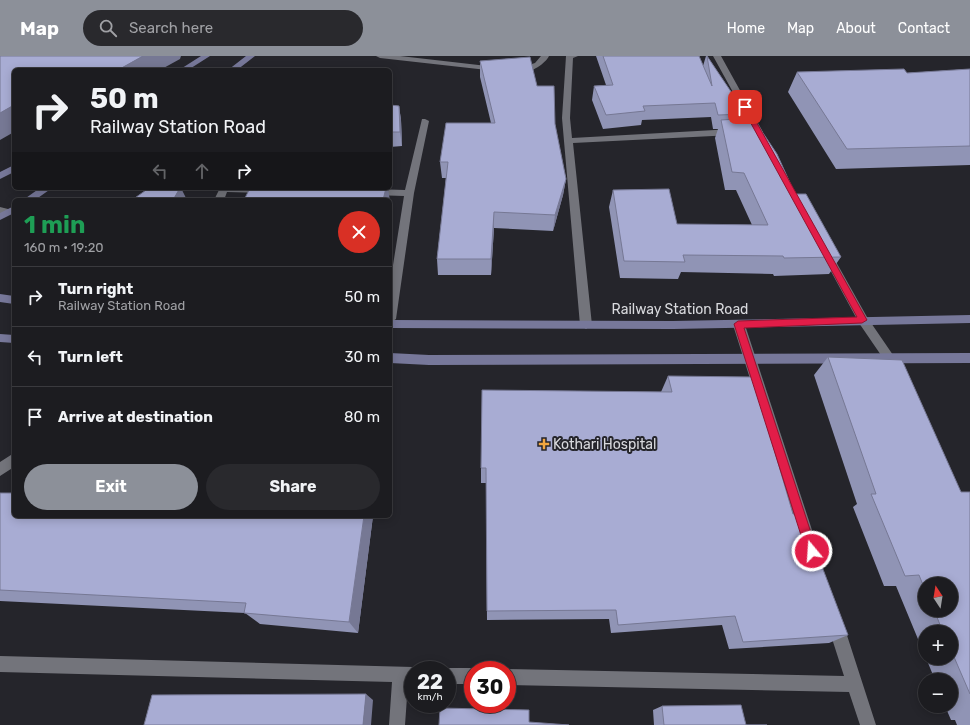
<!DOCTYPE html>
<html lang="en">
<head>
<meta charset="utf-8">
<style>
  body { margin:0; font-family:Rubik,sans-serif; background:#29292d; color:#f1f3f6; height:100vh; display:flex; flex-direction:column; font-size:15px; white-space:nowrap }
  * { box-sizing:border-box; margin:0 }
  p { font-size:13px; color:#a0a1a5 }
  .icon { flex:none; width:22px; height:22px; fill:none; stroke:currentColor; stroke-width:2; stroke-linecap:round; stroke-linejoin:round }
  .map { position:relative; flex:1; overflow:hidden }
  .sheet { position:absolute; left:12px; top:142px; width:380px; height:320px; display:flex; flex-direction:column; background:#1c1c20; border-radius:6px; box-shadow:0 2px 10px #0003,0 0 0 1px #3a3a3e }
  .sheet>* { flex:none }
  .top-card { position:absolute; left:12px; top:12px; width:380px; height:122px; border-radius:6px; box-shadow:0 2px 10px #0003,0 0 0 1px #3a3a3e; background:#1c1c20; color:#f1f3f6; overflow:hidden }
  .needle { width:26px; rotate:348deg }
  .tools { position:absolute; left:918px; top:521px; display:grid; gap:8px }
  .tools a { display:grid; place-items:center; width:40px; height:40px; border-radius:50%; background:#1c1c20; box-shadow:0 2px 10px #0003,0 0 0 1px #3a3a3e; font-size:20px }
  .speed { position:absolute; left:404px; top:605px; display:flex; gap:8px; font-size:20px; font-weight:700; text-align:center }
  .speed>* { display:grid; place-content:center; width:52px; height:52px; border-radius:50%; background:#1c1c20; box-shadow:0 2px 10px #0003,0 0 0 1px #3a3a3e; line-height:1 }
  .speed small { font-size:10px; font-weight:400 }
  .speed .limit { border:6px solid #d22; background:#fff; color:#111 }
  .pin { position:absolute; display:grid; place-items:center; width:34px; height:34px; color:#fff; margin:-17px; border-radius:8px; box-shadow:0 2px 6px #0006 }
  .me { position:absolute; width:44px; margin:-22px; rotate:342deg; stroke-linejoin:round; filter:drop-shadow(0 0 3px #0008) }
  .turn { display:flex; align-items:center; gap:14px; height:84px; padding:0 12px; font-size:18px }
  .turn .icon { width:52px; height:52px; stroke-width:2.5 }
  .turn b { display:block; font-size:28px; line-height:34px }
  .lanes { display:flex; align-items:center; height:38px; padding:0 12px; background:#0003; justify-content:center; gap:20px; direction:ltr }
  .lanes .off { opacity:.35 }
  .round { display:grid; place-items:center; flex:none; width:42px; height:42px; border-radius:21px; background:#29292d }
  .head { display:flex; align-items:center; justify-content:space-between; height:68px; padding:0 12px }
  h1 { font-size:24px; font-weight:700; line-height:30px; color:#1e9e55 }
  .primary-button { display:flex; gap:8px; margin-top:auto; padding:8px 12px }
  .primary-button a { flex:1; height:46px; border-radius:24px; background:#8c9099; color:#fff; font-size:16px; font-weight:700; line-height:46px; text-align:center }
  .primary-button a+a { background:#29292d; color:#f1f3f6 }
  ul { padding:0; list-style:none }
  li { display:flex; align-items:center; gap:12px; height:60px; padding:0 12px; border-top:1px solid #3a3a3e }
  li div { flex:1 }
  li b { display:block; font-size:15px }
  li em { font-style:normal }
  header { display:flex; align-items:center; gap:24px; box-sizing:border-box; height:56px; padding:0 20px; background:#8c9099; color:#fff }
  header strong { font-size:19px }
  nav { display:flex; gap:22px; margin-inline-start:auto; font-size:14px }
  .search { width:280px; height:36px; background:#29292d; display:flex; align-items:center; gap:10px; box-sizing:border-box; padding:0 14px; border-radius:22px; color:#a0a1a5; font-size:15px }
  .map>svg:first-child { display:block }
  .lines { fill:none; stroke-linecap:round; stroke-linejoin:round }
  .street { fill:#73747b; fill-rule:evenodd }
  .secondary { fill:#77789a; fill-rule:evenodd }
  .wall { fill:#9094b5; fill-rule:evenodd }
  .shaded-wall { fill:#767894 }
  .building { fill:#a8acd3; stroke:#767894 }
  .route { fill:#e11d48; stroke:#92132f }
  .poi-dot { fill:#f1a640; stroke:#25252b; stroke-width:1.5 }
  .labels { text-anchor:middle; stroke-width:4; stroke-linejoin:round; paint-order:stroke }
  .street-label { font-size:14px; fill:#d8d9dd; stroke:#25252b }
  .poi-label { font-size:14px; fill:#d8d9dd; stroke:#25252b; text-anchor:start }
</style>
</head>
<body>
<header>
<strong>Map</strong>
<div class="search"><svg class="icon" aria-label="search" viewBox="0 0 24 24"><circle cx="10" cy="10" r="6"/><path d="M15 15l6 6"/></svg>Search here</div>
<nav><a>Home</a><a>Map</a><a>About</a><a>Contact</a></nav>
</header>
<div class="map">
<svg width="970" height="669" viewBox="0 0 970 669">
  <rect width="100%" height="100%" fill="#25252b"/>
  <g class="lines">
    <path class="street" d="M376,0H400L496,11L500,13L496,15L380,2Z
      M541,0H549C544,10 523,22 513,14L535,7Z
      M566,0H578L573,2L570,62L572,82L733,73L737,76L733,79L573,87L592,269L586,273L580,269L562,62Z
      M713,0H721L763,76L762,78H756L755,76Z
      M422,63H425L429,65L414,137L396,263L390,267V228L404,140L373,139L368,136L373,133L405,134Z
      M220,132H268L270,134L265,137L227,136L224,144H214Z
      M0,151L12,154L14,156L9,159L0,157Z
      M826,193L830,195L867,261L893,299L895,302L893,305H885L859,267L821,197Z
      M739,265L745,269L812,474L810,479L805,481L800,479L798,474L733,269Z
      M14,397V411L0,420V406Z
      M835,559L840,562L843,567L876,669H860L849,636L507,629V614H505L507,613L844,620L827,567L830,562Z
      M0,600L413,611L419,614H413V627H408L405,669H389L392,626L0,616Z
      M447,612H473L478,614H473V628H447V614H442Z"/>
    <path class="secondary" d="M201,0H210L188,14H179Z
      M246,0H255L237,14H228Z
      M14,109V116L0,123V116Z
      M40,132H52L35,144H23Z
      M14,150V157L0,164V157Z
      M0,238L14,240V248L0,246Z
      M970,259V267L673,273L390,272V264L673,265Z
      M0,278L14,279V287L0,286Z
      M390,297L429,299L970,297V307L429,309L390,307Z"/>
  </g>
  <path class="wall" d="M596,0H699L703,10L706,0H707L746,58L745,63L795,138L841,201L829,218L774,220L773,218L681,216L678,223L620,222L609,151L613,134L677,168L752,169L736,134H725L715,82L718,73H713L711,61L642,64L641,69L603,73L592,44L594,30L606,29Z
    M480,5L537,30L555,68L566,123L563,139L553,175L494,172L491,219H438L437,203L446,122H442L440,106L491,67L480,21Z
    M970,13V109L836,113L788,36L797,16L907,17Z
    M390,49L399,50L401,64L402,90L390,91Z
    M828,301L961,436H970V669H957L955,664H951L945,650H951V624H935L926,602H951V576H925V600L896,530H884L853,451L857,448L814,319ZM925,528L951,554H925Z
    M668,320L793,458L848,579L829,587L729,593L722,569L611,577L609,563L487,564L486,427H481V412L661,336Z
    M0,437L373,460L358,577L260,568L245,557L0,545Z
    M662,650L746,669H767H654L653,654Z"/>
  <path class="shaded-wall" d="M143,0H181L180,3L160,14H118Z
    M14,49V76L0,84V57Z
    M399,50L401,64L402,90L400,76Z
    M566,123L563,139L553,175L555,159Z
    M180,132H181L187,144H173Z
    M386,132H388L390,145V147V144H383Z
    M494,156V172L491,219V203Z
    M364,460H373L358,577L349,566Z
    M366,638L373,644L371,669H363Z"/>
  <path class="building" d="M0,0H143L118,14H14V49L0,57Z
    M603,0H699L712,30L707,0L746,58L718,59L715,47L643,50L645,55L606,59L594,30L613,29Z
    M530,1L537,30H554L555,68L566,123L555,159L494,156L491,203H437L448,106H440L446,67H495L480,5Z
    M904,13L907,17L970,13V90L847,93L797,16Z
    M390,49L399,50L400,76H390Z
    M753,62L777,98L795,138H806L841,201L784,202L783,200L683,199L685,206L624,205L613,134L669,133L677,168L768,169L744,117L732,116L721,64Z
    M149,132H180L173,144H132Z
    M250,132H386L383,144H244Z
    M828,301L902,304L961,436H970V638L951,594V576H943L934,554H951V528H925V534L919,519L905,520L871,438H876Z
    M668,320L753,321L793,458H802L848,579L743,586L735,560L618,569L616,554L487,555L486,412H481L482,334L672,336Z
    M0,437H14V460H364L349,566L244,557L246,547L0,534Z
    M366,638L363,669H144L152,639Z
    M741,649L746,669H767H664L662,650Z
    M440,652L529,654V666L569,669H439Z"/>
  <path class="route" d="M743,49L748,51L867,264L862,267L744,272L817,495L816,499L812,500L808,499L806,495L734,268L738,265L857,261L742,51Z"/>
  <path class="poi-dot" d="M542 382h4v4h4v4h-4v4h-4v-4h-4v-4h4z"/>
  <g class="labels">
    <g class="street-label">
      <text x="680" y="258">Railway Station Road</text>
    </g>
    <g class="poi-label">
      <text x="553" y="393">Kothari Hospital</text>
    </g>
  </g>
</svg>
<div class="tools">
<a><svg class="needle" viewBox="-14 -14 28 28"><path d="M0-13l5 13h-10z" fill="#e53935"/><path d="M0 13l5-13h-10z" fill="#a0a1a5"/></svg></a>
<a>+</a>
<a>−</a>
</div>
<div class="speed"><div>22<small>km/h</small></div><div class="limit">30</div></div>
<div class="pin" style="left:745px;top:51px;background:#d93025"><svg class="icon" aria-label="arrive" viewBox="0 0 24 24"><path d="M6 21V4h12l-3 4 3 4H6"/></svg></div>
<svg class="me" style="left:812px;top:495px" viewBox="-20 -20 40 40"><circle r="17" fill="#e11d48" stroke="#fff" stroke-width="3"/><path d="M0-11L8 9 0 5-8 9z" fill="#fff"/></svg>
<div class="top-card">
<div class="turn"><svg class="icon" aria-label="right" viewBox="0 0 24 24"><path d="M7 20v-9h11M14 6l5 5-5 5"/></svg><div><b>50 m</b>Railway Station Road</div></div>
<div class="lanes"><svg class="icon off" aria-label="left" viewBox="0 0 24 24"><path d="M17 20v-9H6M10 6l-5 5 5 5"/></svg><svg class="icon off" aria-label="ahead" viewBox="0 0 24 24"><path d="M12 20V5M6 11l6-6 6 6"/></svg><svg class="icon" aria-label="right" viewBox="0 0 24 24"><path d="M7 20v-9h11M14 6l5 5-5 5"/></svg></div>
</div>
<section class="sheet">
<div class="head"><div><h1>1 min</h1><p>160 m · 19:20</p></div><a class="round" style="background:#d93025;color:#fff"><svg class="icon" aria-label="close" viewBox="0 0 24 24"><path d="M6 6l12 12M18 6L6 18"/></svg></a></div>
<ul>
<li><svg class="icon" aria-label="right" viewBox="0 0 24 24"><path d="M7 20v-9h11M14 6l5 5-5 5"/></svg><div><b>Turn right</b><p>Railway Station Road</p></div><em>50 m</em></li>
<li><svg class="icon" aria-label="left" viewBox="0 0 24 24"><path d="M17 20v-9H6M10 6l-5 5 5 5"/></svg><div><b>Turn left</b></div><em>30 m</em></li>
<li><svg class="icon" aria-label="arrive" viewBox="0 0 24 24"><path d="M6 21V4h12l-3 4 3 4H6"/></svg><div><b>Arrive at destination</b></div><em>80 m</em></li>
</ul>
<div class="primary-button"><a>Exit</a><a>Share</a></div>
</section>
</div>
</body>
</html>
